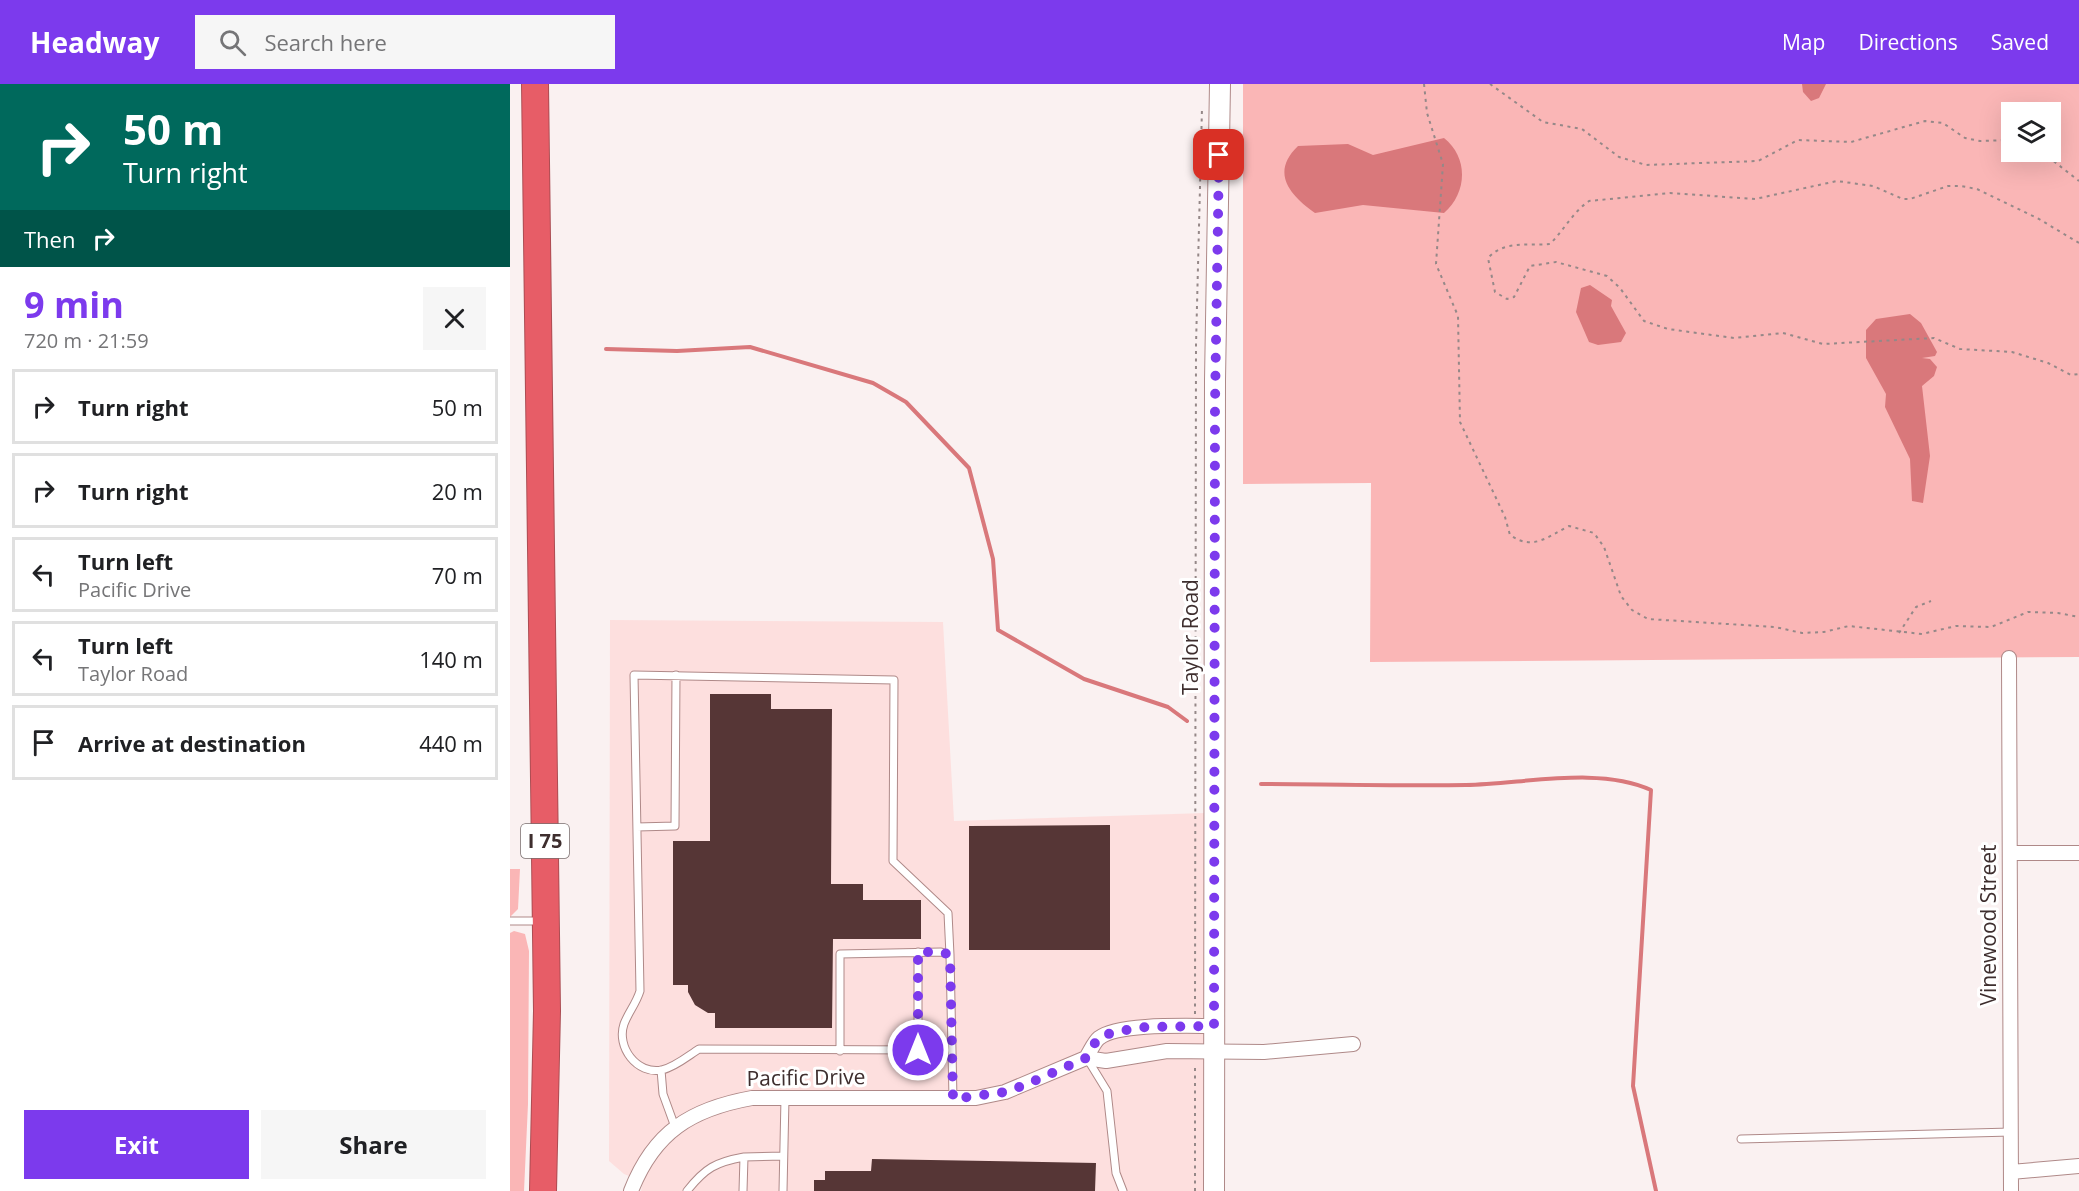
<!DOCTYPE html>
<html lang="en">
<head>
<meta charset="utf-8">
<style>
  body { margin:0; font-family:"Open Sans",sans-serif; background:#f6f6f6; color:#202124; height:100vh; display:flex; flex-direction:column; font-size:22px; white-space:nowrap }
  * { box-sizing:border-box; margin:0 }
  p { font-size:20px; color:#757577 }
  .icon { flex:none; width:33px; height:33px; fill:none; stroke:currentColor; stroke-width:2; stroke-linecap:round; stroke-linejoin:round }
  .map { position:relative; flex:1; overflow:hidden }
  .panel { display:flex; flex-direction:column; background:#fff; width:510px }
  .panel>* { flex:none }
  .hud { background:#00695c; color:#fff; overflow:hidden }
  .controls { position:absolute; left:1491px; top:18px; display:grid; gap:12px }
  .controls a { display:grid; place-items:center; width:60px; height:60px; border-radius:0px; background:#fff; box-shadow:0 6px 24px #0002; font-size:30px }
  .pin { position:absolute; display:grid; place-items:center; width:51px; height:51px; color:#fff; margin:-26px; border-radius:12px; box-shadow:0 3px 9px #0006 }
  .me { position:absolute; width:66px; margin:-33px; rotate:0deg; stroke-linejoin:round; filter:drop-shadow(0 0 4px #0008) }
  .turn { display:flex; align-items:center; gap:21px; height:126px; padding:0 24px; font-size:27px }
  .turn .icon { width:78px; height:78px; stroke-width:2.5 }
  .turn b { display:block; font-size:42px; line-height:51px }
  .then { display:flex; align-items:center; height:57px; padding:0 24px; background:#0003; gap:12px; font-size:22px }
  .round { display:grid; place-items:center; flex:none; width:63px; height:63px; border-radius:0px; background:#f6f6f6 }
  .summary { display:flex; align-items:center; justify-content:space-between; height:102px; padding:0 24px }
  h1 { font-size:36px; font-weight:700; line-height:45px; color:#7c3aed }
  .primary-button { display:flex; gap:12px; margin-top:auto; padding:12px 24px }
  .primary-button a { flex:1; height:69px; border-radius:0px; background:#7c3aed; color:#fff; font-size:24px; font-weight:700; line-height:69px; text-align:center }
  .primary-button a+a { background:#f6f6f6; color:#202124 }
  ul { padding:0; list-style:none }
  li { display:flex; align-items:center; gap:18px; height:75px; margin:0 12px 9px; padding:0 12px; border:3px solid #e0e0e0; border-radius:0px }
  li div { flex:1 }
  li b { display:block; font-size:22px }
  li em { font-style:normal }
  header { display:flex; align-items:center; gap:36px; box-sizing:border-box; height:84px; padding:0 30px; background:#7c3aed; color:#fff }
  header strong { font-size:28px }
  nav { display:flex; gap:33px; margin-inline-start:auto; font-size:21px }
  .search { width:420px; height:54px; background:#f6f6f6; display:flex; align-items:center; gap:15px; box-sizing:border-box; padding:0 21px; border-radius:0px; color:#757577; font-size:22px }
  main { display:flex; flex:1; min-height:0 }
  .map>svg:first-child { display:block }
  .built { fill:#fddfde }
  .green { fill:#fab6b6; fill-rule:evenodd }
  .water { fill:#d9787b }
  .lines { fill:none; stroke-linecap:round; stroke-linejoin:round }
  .stream { stroke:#d9787b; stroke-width:4 }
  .building { fill:#563636 }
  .lane-casing { stroke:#af8988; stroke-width:9 }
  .street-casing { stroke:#af8988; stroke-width:16 }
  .secondary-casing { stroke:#af8988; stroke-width:22 }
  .highway-casing { stroke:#ac4d53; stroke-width:28 }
  .path { stroke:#958888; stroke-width:2; stroke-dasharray:3 4.5; stroke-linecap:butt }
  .lane { stroke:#fff; stroke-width:7 }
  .street { stroke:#fff; stroke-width:14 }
  .secondary { stroke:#fff; stroke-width:20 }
  .highway { stroke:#e75d67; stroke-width:26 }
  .route { stroke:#7c3aed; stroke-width:10; stroke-dasharray:0 18 }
  .labels { text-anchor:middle; stroke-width:6; stroke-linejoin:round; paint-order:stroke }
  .shield { fill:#fff; stroke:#786d6d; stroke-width:1.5 }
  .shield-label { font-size:20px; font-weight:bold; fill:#3e2e2e }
  .street-label { font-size:21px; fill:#3e2e2e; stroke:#fff }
</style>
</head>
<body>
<header>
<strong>Headway</strong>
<div class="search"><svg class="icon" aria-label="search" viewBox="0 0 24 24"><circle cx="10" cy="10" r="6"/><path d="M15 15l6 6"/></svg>Search here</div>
<nav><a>Map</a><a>Directions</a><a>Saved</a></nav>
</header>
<main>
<section class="panel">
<div class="hud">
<div class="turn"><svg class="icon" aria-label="right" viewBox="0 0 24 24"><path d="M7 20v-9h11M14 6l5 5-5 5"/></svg><div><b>50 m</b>Turn right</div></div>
<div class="then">Then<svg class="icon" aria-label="right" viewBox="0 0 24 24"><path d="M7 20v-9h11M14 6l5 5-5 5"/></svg></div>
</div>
<div class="summary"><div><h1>9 min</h1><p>720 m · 21:59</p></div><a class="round"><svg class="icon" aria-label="close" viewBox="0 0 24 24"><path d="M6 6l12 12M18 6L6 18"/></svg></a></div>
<ul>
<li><svg class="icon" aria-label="right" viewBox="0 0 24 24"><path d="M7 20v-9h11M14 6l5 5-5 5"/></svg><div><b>Turn right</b></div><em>50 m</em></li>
<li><svg class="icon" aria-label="right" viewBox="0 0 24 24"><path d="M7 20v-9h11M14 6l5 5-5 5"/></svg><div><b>Turn right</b></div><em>20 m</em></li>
<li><svg class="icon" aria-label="left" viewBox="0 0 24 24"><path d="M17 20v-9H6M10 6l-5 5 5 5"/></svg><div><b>Turn left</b><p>Pacific Drive</p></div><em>70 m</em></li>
<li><svg class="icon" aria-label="left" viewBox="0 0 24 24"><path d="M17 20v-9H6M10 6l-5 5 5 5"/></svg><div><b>Turn left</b><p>Taylor Road</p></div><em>140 m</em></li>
<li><svg class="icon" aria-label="arrive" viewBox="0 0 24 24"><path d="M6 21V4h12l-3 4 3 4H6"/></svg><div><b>Arrive at destination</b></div><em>440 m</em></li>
</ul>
<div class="primary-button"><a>Exit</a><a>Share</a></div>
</section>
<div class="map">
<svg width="1569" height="1107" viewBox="0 0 1569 1107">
  <rect width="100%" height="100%" fill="#faf1f1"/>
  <path class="built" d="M100,536L433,538L444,737L695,729L693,1107H131L133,1098L114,1090L99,1077Z"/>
  <path class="green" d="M733,0H1569V573L860,578L861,399L733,400ZM1502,28H1540V68H1502Z
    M0,785H10L8,825L0,833Z
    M4,847L15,850L19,867L18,1020L14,1107H0V849Z"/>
  <path class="water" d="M1292,0H1316L1309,14L1301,17L1293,8Z
    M934,54C959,74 957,109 934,129L853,121L805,129C780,111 760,89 788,62L838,60L863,71Z
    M1080,201L1102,216L1101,222L1116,249L1111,258L1088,261L1079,258L1066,228L1071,204Z
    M1400,230L1411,239L1427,268L1425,272L1412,274L1420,275L1427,283L1424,292L1412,302L1420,372L1413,419L1402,417L1400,375L1375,323L1376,310L1356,274V246L1366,235Z"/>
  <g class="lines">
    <path class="stream" d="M96,265L167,267L240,263L363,299L396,318L459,384L483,475L488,546L574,595L658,623L677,637
      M751,700C820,700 888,702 956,701C1013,700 1089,682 1141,706L1123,1002L1146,1107"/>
  </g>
  <path class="building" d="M200,610H261V625H322L321,800H353V816H411V855H323L322,944H205V929H198L185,921L178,908V901H163V757H200Z
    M600,741V866H459V742Z
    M362,1075L586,1079L585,1107H304V1096H315V1087H361Z"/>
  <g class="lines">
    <g class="lane-casing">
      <path id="lane" d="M127,743L165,742L166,591
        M0,837H30
        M408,868V966L189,965C178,972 165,983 152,986C127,991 106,963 114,940C118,929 126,920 130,907L124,591L384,596L383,777L438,829L440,871
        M330,967V870L431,868L440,871L443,1015
        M578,976L597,1007L606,1089L613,1107
        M151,986L153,1010L165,1043
        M1231,1055L1501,1048
        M177,1107C195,1084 206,1078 234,1073
        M233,1107L234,1073L273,1072
        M273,1107L275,1014"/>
    </g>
    <g class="street-casing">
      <path id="street" d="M1499,574L1501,1107
        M1500,769H1569
        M576,974C580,968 584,958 589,954C608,939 679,942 704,942
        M1501,1088L1569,1082
        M121,1107C144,1048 181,1025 242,1014H466L495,1008L576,974L596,977L657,967L754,968L843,960"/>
    </g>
    <g class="secondary-casing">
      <path id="secondary" d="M704,1107L705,296L710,0"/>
    </g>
    <g class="highway-casing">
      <path id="highway" d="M25,0L37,927L33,1107"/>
    </g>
    <path class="path" d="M914,0L917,29L933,80L926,180L948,232L950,338L995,433L1000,451C1023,467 1037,453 1059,442L1084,449L1094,463L1111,512L1122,526L1138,535L1265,543L1292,549L1314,548L1339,542L1412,550L1446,542L1481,543L1518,528L1548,529L1569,533
      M980,0L1033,38L1072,45L1109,73L1136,81L1248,77L1288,56L1341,58L1415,37L1433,39L1455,54L1470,57L1502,56
      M1532,68L1569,97
      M1569,159L1529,135L1467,105L1451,102H1438L1400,115H1393L1363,102L1327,97L1245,115L1160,109L1079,117C1063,128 1054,146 1040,160C1019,162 994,156 978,174L985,208L997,215L1004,213L1020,182L1046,178L1097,192L1110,204L1134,237L1158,245L1224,254L1273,249L1313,260L1424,254L1450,265L1502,268L1538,279L1561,291L1569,290
      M1389,549L1406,523L1421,517
      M685,930L686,261L692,24
      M685,1107V981"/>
    <use href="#lane" class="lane"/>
    <use href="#street" class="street"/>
    <use href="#secondary" class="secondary"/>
    <use href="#highway" class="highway"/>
  </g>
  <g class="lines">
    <path class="route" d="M408,966V868H431L440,871L443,1015L495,1008L515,1001L576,974L588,954L604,948L636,943L704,942L705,320L709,71"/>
  </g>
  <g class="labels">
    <rect class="shield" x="11" y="740" width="48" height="34" rx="4.5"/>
    <g class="shield-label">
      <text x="35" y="764">I 75</text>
    </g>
    <g class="street-label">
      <text transform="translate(681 553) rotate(-90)" y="7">Taylor Road</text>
      <text transform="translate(1479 841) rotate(-90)" y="7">Vinewood Street</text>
      <text transform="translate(296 994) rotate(-1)" y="7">Pacific Drive</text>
    </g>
  </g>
</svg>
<div class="controls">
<a><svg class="icon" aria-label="layers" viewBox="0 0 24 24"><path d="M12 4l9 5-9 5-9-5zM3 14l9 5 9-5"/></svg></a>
</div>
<div class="pin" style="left:709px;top:71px;background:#d93025"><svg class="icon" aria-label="arrive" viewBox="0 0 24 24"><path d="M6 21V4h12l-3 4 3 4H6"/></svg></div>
<svg class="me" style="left:408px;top:966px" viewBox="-20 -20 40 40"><circle r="17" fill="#7c3aed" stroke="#fff" stroke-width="3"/><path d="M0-11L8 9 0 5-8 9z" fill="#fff"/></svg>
</div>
</main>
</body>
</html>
